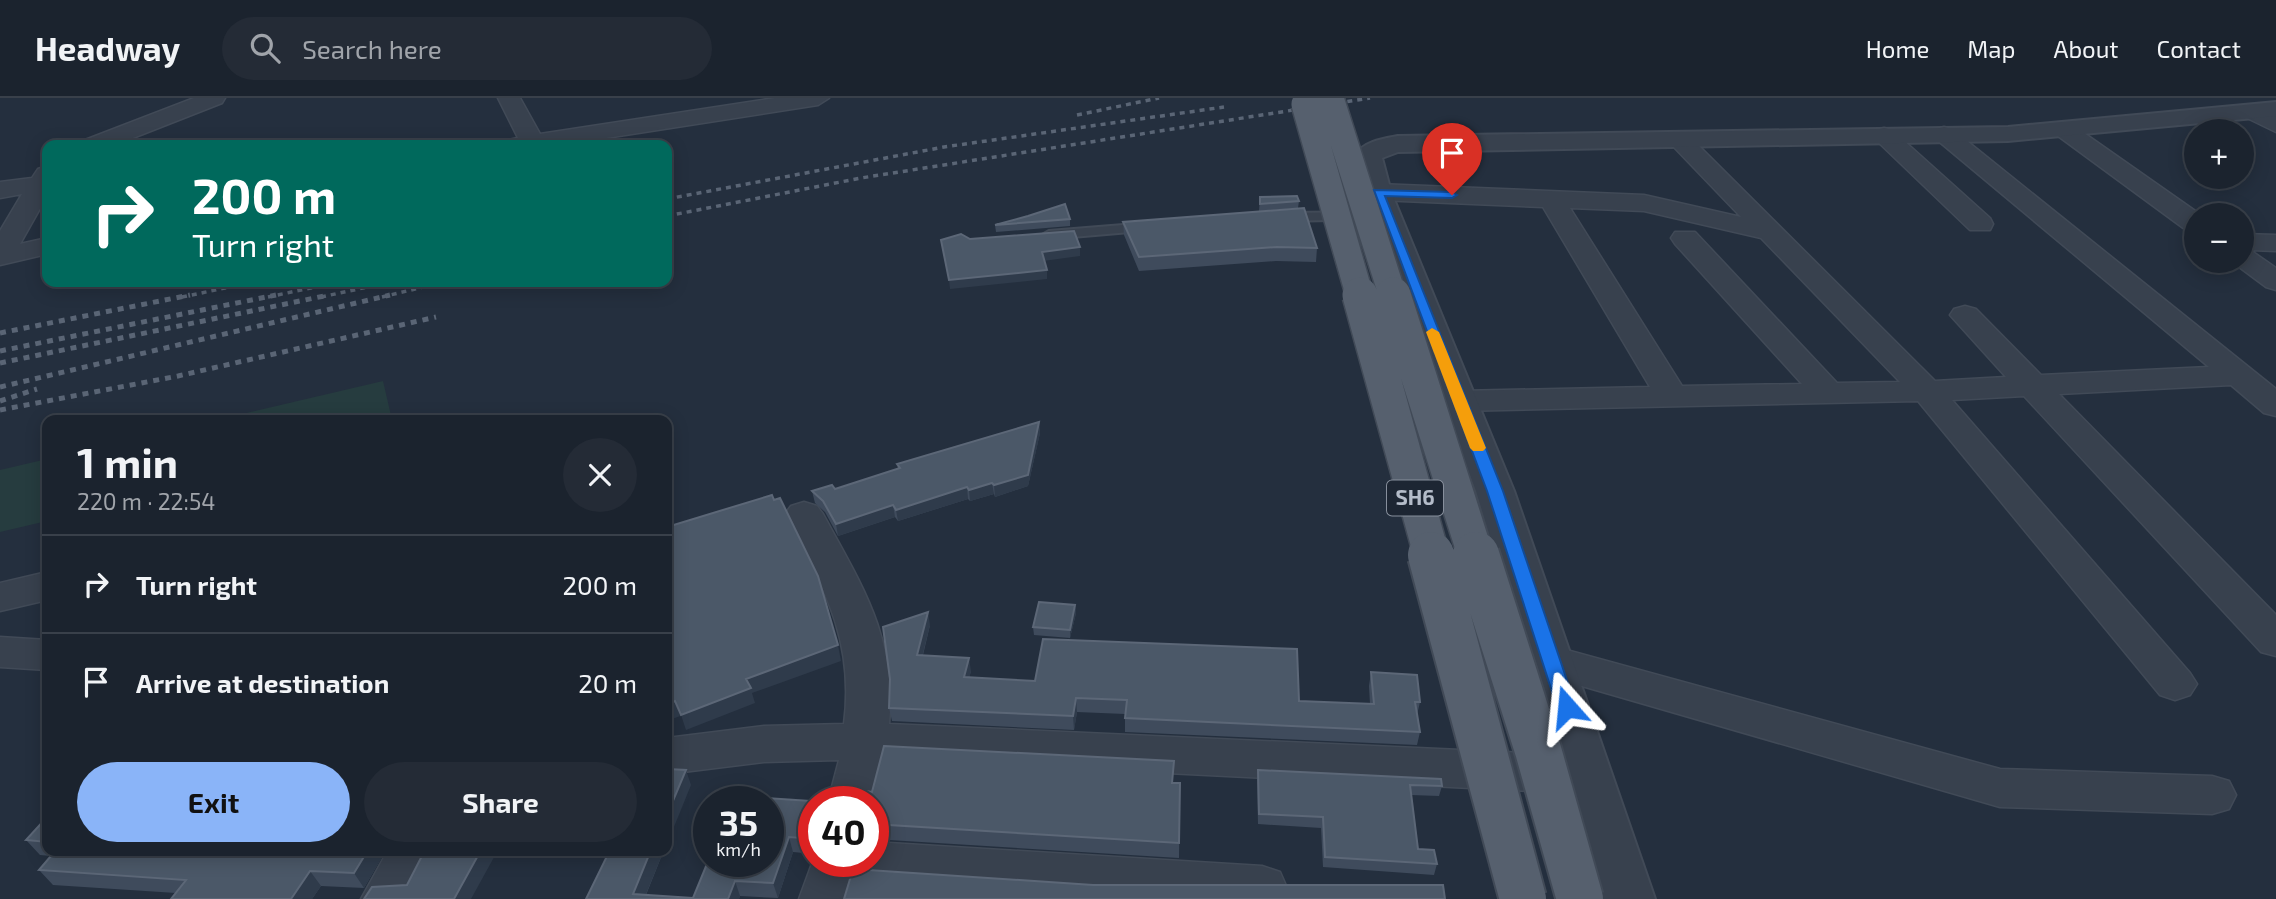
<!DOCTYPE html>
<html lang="en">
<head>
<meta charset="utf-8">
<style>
  body { margin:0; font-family:"Exo 2",sans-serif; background:#242b36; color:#f1f3f6; height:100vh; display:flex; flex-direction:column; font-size:26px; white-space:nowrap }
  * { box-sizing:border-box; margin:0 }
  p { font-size:23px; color:#a0a4aa }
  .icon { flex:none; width:38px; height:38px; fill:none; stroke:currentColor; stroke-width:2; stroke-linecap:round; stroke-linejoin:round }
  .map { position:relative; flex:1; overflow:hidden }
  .details { position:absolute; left:42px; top:317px; width:630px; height:441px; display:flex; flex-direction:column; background:#1b232e; border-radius:14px; box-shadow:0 4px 18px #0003,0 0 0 2px #39404a }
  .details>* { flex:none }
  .guide { position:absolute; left:42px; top:42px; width:630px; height:147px; border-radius:14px; box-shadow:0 4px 18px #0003,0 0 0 2px #39404a; background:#00695c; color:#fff; overflow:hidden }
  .fabs { position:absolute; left:2184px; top:21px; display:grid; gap:14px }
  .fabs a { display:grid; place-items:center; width:70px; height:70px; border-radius:50%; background:#1b232e; box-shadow:0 4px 18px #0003,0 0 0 2px #39404a; font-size:35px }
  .speed { position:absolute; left:693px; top:688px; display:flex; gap:14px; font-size:35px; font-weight:700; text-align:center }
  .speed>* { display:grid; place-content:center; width:91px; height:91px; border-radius:50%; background:#1b232e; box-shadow:0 4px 18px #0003,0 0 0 2px #39404a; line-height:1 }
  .speed small { font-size:18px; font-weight:400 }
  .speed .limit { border:10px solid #d22; background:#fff; color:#111 }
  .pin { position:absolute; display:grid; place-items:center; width:60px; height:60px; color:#fff; margin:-72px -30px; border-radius:50% 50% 50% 0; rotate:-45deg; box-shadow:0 0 7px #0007 }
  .pin .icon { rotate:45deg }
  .me { position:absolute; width:77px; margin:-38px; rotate:342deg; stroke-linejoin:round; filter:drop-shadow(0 0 5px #0008) }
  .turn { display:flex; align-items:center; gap:24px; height:147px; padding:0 35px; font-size:32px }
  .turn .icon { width:91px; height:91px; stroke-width:2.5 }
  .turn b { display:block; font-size:49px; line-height:60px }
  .round { display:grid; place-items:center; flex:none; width:74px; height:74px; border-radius:37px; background:#242b36 }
  .headline { display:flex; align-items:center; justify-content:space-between; height:119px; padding:0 35px }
  h1 { font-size:42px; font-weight:700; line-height:52px }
  .button { display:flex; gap:14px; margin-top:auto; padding:14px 35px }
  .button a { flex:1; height:80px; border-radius:42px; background:#8ab4f8; color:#111; font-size:28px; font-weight:700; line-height:80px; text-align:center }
  .button a+a { background:#242b36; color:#f1f3f6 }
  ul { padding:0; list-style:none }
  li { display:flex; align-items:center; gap:21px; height:98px; padding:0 35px; border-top:2px solid #39404a }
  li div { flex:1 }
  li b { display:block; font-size:26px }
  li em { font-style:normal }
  header { display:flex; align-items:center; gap:42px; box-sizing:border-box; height:98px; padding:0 35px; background:#1b232e; border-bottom:2px solid #39404a }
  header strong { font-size:33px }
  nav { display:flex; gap:38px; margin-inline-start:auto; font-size:24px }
  .search { width:490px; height:63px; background:#242b36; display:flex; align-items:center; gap:18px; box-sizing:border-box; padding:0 24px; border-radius:38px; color:#a0a4aa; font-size:26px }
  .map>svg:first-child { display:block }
  .green { fill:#263c3f }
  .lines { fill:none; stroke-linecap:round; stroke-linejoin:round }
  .service-casing { stroke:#414a57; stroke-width:4 }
  .minor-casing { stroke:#414a57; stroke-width:3 }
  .tertiary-casing { stroke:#414a57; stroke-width:4 }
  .service { fill:#38414e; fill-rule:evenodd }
  .minor { fill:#38414e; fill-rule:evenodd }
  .tertiary { fill:#38414e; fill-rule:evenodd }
  .rail-far1 { stroke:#5a6575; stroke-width:3.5; stroke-dasharray:5 5; stroke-linecap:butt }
  .rail { stroke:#5a6575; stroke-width:5; stroke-dasharray:6 6; stroke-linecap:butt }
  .primary-bridge-far2-casing { stroke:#414a57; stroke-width:30; stroke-linecap:butt }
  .primary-bridge-far1-casing { stroke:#414a57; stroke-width:38; stroke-linecap:butt }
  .primary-bridge-casing { stroke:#414a57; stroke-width:50; stroke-linecap:butt }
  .primary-bridge-far2 { stroke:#56606e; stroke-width:27 }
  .primary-bridge-far1 { stroke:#56606e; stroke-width:35 }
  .primary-bridge { stroke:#56606e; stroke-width:46 }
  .wall { fill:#3f4b5c }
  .shaded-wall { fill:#2f3b4b }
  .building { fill:#4b5868; stroke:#5c6777; stroke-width:2 }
  .route { fill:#1a73e8; stroke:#114b97; stroke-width:2 }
  .slow { fill:#f59e0b }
  .labels { text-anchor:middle; stroke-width:7; stroke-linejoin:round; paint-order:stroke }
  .shield { fill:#1d2633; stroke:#878f9c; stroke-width:2 }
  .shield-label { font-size:21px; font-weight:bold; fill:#b4bcc9 }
</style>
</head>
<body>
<header>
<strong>Headway</strong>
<div class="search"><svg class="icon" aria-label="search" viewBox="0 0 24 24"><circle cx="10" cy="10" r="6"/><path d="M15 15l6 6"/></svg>Search here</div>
<nav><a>Home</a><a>Map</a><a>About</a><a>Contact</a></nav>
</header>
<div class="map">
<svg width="2276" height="801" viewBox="0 0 2276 801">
  <rect width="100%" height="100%" fill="#242f3e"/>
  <path class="green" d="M383,283L392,322H216Z
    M47,361V423L0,434V372Z"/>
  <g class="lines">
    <g class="service-casing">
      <path id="service" d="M1378,114L1385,118L1383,121L1282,123L1275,119L1282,115Z
        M1148,125L1155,129L1153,132L1049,141L1042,137L1049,133Z"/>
    </g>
    <g class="minor-casing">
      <path id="minor" d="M194,0H225L222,5L115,47H82L85,42Z
        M498,0H520L540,36L775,0H829L818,7L561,47H505L508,42L518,40Z
        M2253,7L2276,17V34L2245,19L2242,14L2245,9Z
        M2066,26L2074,28L2201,117H2196V134L2186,132L2058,38L2054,33L2058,28Z
        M1944,29L1952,31L2276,291V318L2264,315L2231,287L2059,296L2276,517V558L2261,554L2024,298L1952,302L2190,575L2197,586L2190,597L2175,602L2160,597L1918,303L1459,313L1447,310L1442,303L1447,296L1459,293L1650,289L1543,109L1378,102L1369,99L1365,94L1369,89L1378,86L1644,97L1741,119L1671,46L1667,41L1671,36H1687L1935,283L2006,279L1950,217L1954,211L1965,208L1976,211L2041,277L2209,269L1936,41L1932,36L1936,31ZM1570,110L1644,113L1761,140L1900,284L1837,285L1695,134H1675L1671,140L1675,146L1802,286L1682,288Z
        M1884,30L1892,32L1990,120L1993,126L1990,132H1970L1876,42L1872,37L1876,32Z
        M47,68V98L20,146L47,140V156L0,167V133L22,96L0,100V84L32,80L38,71Z
        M2242,136L2276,137V153L2250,152L2276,170V192L2266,189L2231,163H2242Z
        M804,404L817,408L823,416C862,488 897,540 889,626L1571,657L1587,663L1594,676L1587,689L1571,695L885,661L873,709V704H828L839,662L764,664L667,676V640L764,628L844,626C855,541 823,489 785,416L791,408Z
        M47,474V502L0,513V485Z
        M0,539L47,542V572L0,569Z
        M1552,548L2000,671L2212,678L2229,683L2236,697L2229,711L2212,716L2000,709L1537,575L1531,564L1537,553Z
        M873,744L1262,768L1280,774L1287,790L1282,801H1095L855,785L851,801H799L814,760V763H873Z
        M388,752H439L414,801H361Z"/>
    </g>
    <g class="tertiary-casing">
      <path id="tertiary" d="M2276,4V18L2008,43L1398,54L1382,60L1391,94L1514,393L1655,801H1601L1476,393L1365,94L1355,57C1365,43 1382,41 1398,38L2008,29Z"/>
    </g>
    <use href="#service" class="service"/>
    <use href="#minor" class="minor"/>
    <use href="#tertiary" class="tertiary"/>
    <path class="rail-far1" d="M1077,17L1159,0
      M667,101L944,49L1224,9
      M667,118L861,80L1370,0
      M182,199L254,184
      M268,199L339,184
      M321,199L391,184
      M382,199L444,184"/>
    <path class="rail" d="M0,235L190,197
      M0,253L276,197
      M0,265L329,197
      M0,289L390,197
      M0,303L37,291
      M0,312L178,278L436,219"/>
    <g class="primary-bridge-far2-casing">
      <path id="primary-bridge-far2" d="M1330,0L1393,199
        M1305,6L1360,199"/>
    </g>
    <g class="primary-bridge-far1-casing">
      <path id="primary-bridge-far1" d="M1360,197L1432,459
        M1393,197L1476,459"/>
    </g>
    <g class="primary-bridge-casing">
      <path id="primary-bridge" d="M1431,457L1523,801
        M1476,457L1538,652L1580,801"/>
    </g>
    <use href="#primary-bridge-far2" class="primary-bridge-far2"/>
    <use href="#primary-bridge-far1" class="primary-bridge-far1"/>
    <use href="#primary-bridge" class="primary-bridge"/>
  </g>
  <path class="wall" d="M1260,99L1299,103L1298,110L1259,113Z
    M1070,121V128L996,134L995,127Z
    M1123,124L1317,150L1316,164L1276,163L1139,173L1124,137Z
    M1039,324L1040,335L1028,388L995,399L994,396L970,403L968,401L898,423L895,419L838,438L825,414L815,405L812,393L835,391L898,371L897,366Z
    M1075,507L1076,515L1070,540L1034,537L1033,529Z
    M930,527L923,557L971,573L969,580L1299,603L1370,606L1369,588L1371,574L1420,604L1417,617L1420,634L1417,647L1125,634V616L1077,614L1074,632L892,623L889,610L890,581Z
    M1258,672L1442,688L1439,698L1411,697L1418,751L1437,766L1434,777L1323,769L1321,730L1258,726L1257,682Z
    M1173,685H1180L1179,760L873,741L872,694Z
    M814,704V756L793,754L778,800L740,798L739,801H586L610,752H664L646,797L693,800Z
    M47,719V752H386L364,790L321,788L312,801H171L176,795L53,787L39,772L51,758L40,757L26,742Z"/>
  <path class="shaded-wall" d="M1080,149V158L1043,163L1042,154Z
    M1047,172V181L950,191L949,182Z
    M1039,324L1040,335L1028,388L995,399L994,387Z
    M992,385L994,396L970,403L969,392Z
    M967,389L968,401L898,423L896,412Z
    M893,407L895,419L838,438L836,426Z
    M1075,507L1076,515L1070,540V532Z
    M928,514L930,527L919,571L917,557Z
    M838,547L841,563L752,595L755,605L686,632L681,617L746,581Z
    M969,560L971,573L966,593L964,579Z
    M1076,600L1077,614L1074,632L1073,618Z
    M675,603L680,618L667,623V606Z
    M686,672L691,687L667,746V717Z
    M789,739L793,754L778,800L773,785Z
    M368,752H386L364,790L354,775Z
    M481,752H498L471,801H454Z
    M651,752H664L644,801L633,796Z
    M310,773L321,788L312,801H291Z
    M735,783L740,798L739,801H728Z"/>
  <path class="building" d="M1297,98L1299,103L1260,106V99Z
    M1065,106L1070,121L995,127L1028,118Z
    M1304,110L1317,150L1277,149L1139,159L1123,124Z
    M1074,133L1080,149L1042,154L1047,172L949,182L941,142L961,136L970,141Z
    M1039,324L1028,377L994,387L992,385L969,392L967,389L896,412L893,407L836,426L823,403L812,393L832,387L835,391L900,370L897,366Z
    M772,397L774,402L780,400L818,478L838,547L746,581L751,590L681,617L675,603L667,606V429Z
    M1039,504L1075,507L1070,532L1033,529Z
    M928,514L917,557L969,560L964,579L1035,583L1043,541L1297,551L1299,603L1374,606L1371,574L1417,577L1420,604H1415L1420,634L1125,620L1127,602L1076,600L1073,618L889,610L890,581L883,529Z
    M884,648L1174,663L1172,685H1180L1179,745L873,726V704H849L852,691L872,694Z
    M667,671L686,672L667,717Z
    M1258,672L1441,681L1442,688L1410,687L1418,751L1434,752L1437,766L1325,759L1323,719L1259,716Z
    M734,698L826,704H814V741L789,739L773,785L735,783L728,801H586L610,752H651L633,796L693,800L709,761V763H768V704H732Z
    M47,719V744L26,742Z
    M56,752H368L354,775L310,773L291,801H171L186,782L39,772Z
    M425,752H481L454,801H364L372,789L407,787Z
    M853,771L1093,787H1443L1445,801H844Z"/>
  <path class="route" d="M1374,92L1452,94L1457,97L1452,100L1385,98L1503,393L1576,609L1574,614H1560L1557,609L1487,393Z"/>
  <path class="slow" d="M1432,230L1439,234L1486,350L1483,353H1473L1470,350L1426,234Z"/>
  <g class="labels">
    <rect class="shield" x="1387" y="382.5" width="56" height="35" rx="5"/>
    <g class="shield-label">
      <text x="1415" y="407">SH6</text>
    </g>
  </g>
</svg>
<div class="fabs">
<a>+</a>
<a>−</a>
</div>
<div class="speed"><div>35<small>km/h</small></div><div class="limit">40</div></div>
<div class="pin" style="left:1452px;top:97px;background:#d93025"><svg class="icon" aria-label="arrive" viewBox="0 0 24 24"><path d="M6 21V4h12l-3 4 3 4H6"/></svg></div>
<svg class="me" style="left:1567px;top:609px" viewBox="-20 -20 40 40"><path d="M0-17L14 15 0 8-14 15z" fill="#1a73e8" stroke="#fff" stroke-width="4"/></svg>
<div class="guide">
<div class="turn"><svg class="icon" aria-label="right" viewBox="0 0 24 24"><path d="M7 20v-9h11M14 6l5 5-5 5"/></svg><div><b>200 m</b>Turn right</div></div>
</div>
<section class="details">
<div class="headline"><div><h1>1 min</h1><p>220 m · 22:54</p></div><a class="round"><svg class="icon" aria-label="close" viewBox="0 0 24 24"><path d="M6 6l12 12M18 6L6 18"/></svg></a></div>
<ul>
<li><svg class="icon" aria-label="right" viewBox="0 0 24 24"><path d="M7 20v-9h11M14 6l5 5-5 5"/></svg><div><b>Turn right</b></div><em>200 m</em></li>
<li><svg class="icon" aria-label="arrive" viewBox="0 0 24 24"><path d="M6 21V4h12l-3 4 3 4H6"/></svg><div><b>Arrive at destination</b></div><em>20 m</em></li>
</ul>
<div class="button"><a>Exit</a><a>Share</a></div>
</section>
</div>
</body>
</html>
